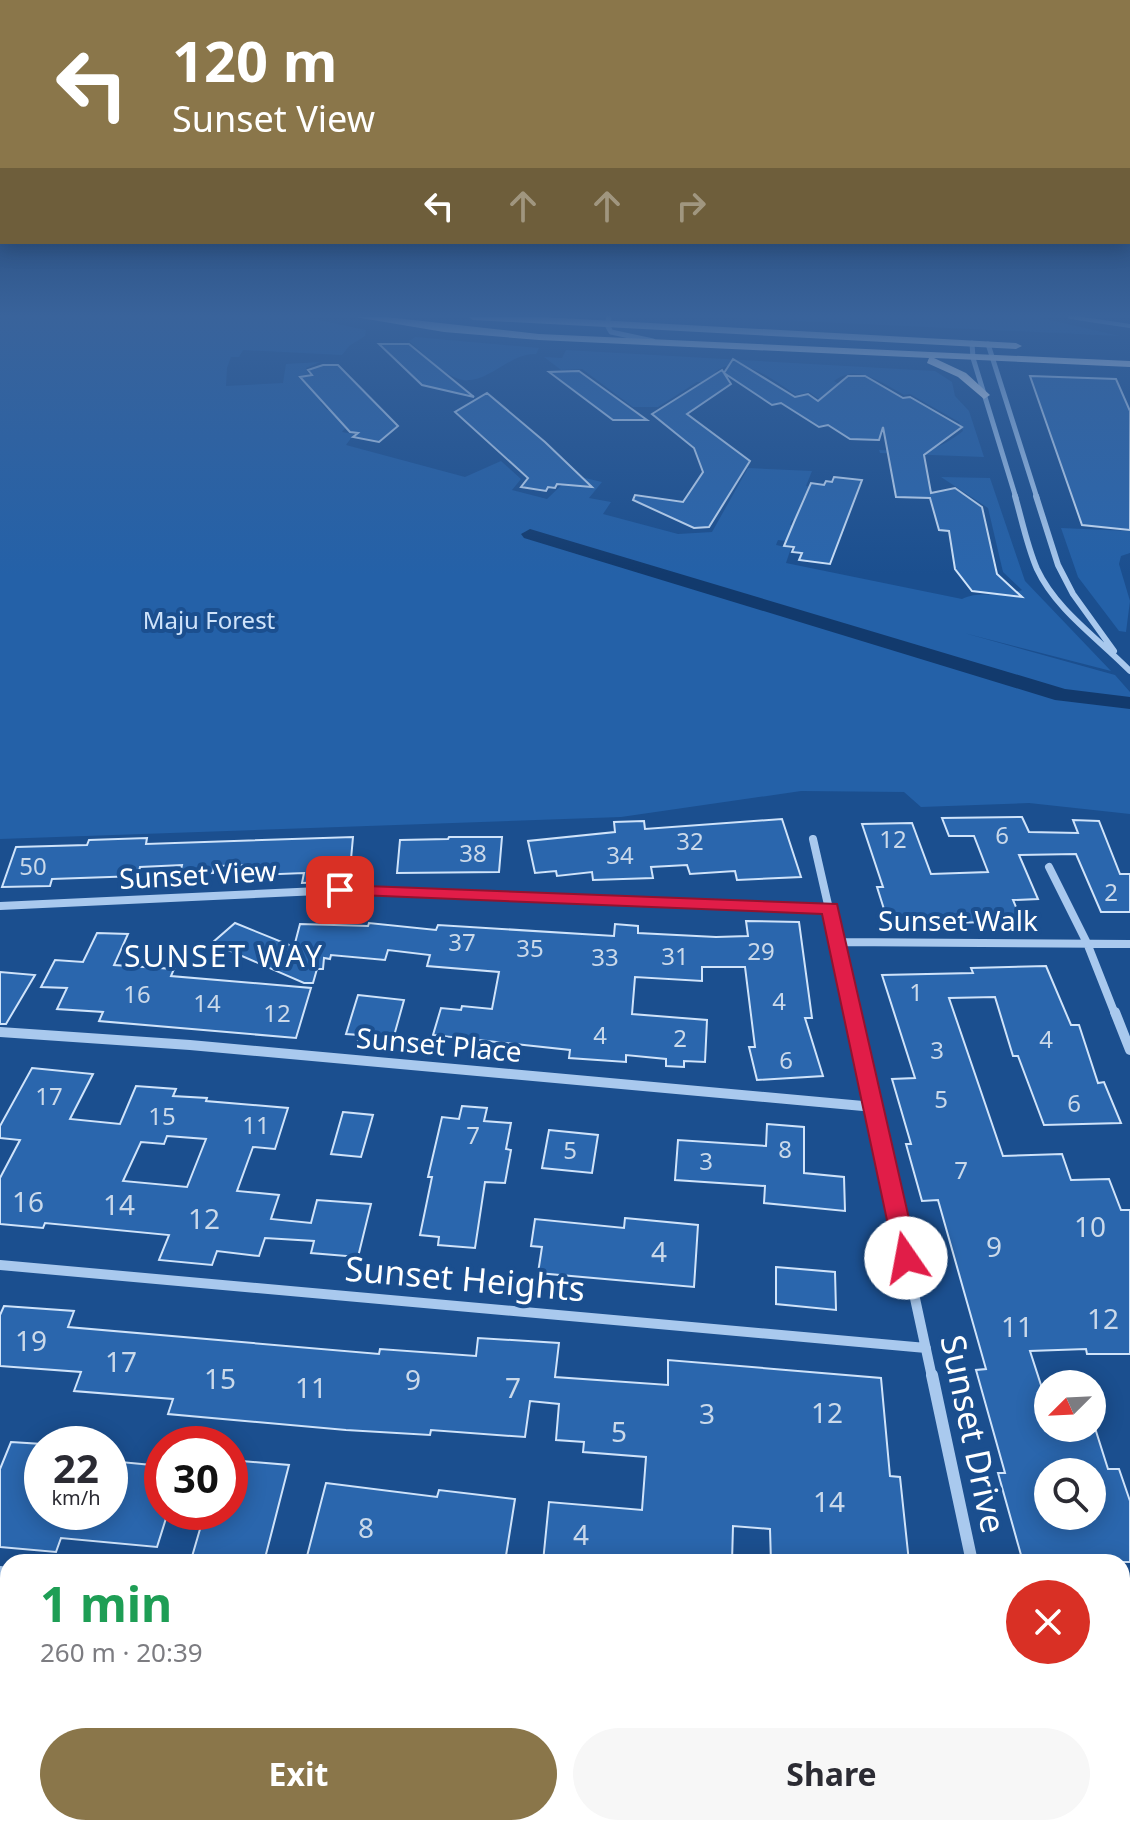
<!DOCTYPE html>
<html lang="en">
<head>
<meta charset="utf-8">
<style>
  body { margin:0; font-family:"Noto Sans",sans-serif; background:#f7f7f7; color:#2b2b33; height:100vh; display:flex; flex-direction:column; font-size:30px; white-space:nowrap }
  * { box-sizing:border-box; margin:0 }
  p { font-size:26px; color:#7c7c81 }
  .icon { flex:none; width:44px; height:44px; fill:none; stroke:currentColor; stroke-width:2; stroke-linecap:round; stroke-linejoin:round }
  .map { position:relative; flex:1; overflow:hidden }
  .drawer { position:absolute; left:0px; top:1554px; width:1130px; height:282px; display:flex; flex-direction:column; background:#fff; border-radius:24px 24px 0 0; box-shadow:0 4px 20px #0003 }
  .drawer>* { flex:none }
  .hud { position:absolute; left:0px; top:0px; width:1130px; height:244px; box-shadow:0 4px 20px #0003; background:#8a764a; color:#fff; overflow:hidden }
  .needle { width:52px; rotate:246deg }
  .controls { position:absolute; left:1034px; top:1370px; display:grid; gap:16px }
  .controls a { display:grid; place-items:center; width:72px; height:72px; border-radius:50%; background:#fff; box-shadow:0 4px 20px #0003; font-size:40px }
  .speed { position:absolute; left:24px; top:1426px; display:flex; gap:16px; font-size:40px; font-weight:700; text-align:center }
  .speed>* { display:grid; place-content:center; width:104px; height:104px; border-radius:50%; background:#fff; box-shadow:0 4px 20px #0003; line-height:1 }
  .speed small { font-size:20px; font-weight:400 }
  .speed .limit { border:12px solid #d22; background:#fff; color:#111 }
  .pin { position:absolute; display:grid; place-items:center; width:68px; height:68px; color:#fff; margin:-34px; border-radius:16px; box-shadow:0 4px 12px #0006 }
  .me { position:absolute; width:88px; margin:-44px; rotate:348deg; stroke-linejoin:round; filter:drop-shadow(0 0 6px #0008) }
  .turn { display:flex; align-items:center; gap:28px; height:168px; padding:0 40px; font-size:36px }
  .turn .icon { width:104px; height:104px; stroke-width:2.5 }
  .turn b { display:block; font-size:56px; line-height:68px }
  .lanes { display:flex; align-items:center; height:76px; padding:0 40px; background:#0003; justify-content:center; gap:40px; direction:ltr }
  .lanes .off { opacity:.35 }
  .round { display:grid; place-items:center; flex:none; width:84px; height:84px; border-radius:42px; background:#f7f7f7 }
  .head { display:flex; align-items:center; justify-content:space-between; height:136px; padding:0 40px }
  h1 { font-size:48px; font-weight:700; line-height:60px; color:#1e9e55 }
  .primary-button { display:flex; gap:16px; margin-top:auto; padding:16px 40px }
  .primary-button a { flex:1; height:92px; border-radius:48px; background:#8a764a; color:#fff; font-size:32px; font-weight:700; line-height:92px; text-align:center }
  .primary-button a+a { background:#f7f7f7; color:#2b2b33 }
  .map>svg:first-child { display:block }
  .green { fill:#2461a8 }
  .lines { fill:none; stroke-linecap:round; stroke-linejoin:round }
  .canal { fill:#123a6d; fill-rule:evenodd }
  .building { fill:#2a66ad; stroke:#cfe3fa; stroke-width:2; fill-rule:evenodd }
  .lane { stroke:#a9c9ee; stroke-width:4 }
  .street-far4 { stroke:#a9c9ee; stroke-width:5 }
  .street-far3 { stroke:#a9c9ee; stroke-width:6 }
  .street-far2 { stroke:#a9c9ee; stroke-width:8 }
  .street-far1 { stroke:#a9c9ee; stroke-width:10 }
  .street { stroke:#a9c9ee; stroke-width:12 }
  .primary { fill:#f0f6ff; fill-rule:evenodd }
  .route { fill:#e11d48; stroke:#92132f; stroke-width:2 }
  .labels { text-anchor:middle; stroke-width:8; stroke-linejoin:round; paint-order:stroke }
  .far-park-label { font-size:24px; fill:#cfe3fa; stroke:#1b4f8f }
  .number-label { font-size:24px; fill:#cad9ea }
  .street-label { font-size:28px; fill:#fff; stroke:#1b4f8f }
  .near-number-label { font-size:28px; fill:#cad9ea }
  .neighbourhood-label { font-size:30px; letter-spacing:2px; fill:#fff; stroke:#1b4f8f }
  .near-street-label { font-size:34px; fill:#fff; stroke:#1b4f8f }
</style>
</head>
<body>
<div class="map">
<svg width="1130" height="1835" viewBox="0 0 1130 1835">
  <rect width="100%" height="100%" fill="#1b4f8f"/>
  <path class="green" d="M0,317H303L366,330L365,336L349,346L342,355L243,350L239,357H231L227,368L226,386L283,383L286,364L320,362L306,368L308,374L298,377L301,380L309,379L334,400L320,402L327,410L341,408L347,426L342,432L354,434L346,445L465,477L501,461L521,479L512,490L547,499L572,475L602,482L589,498L611,502L603,514L678,534L712,532L748,468L812,471L806,486L815,488L811,499L803,498L799,508L811,510L805,522L792,520L790,525L799,527L793,542L778,540L776,545L791,548L786,563L962,599C981,589 1001,600 1022,590L1003,572L988,508L941,477L990,478L1025,581L1111,671L964,633L1115,675L1130,692V814L1029,803L921,807L904,792L801,791L621,817L0,839Z
    M716,317H1036L1120,336Z
    M415,337L539,348L536,354C508,352 482,392 454,377C438,370 423,352 409,341Z
    M566,350L935,371L952,382L955,396L969,411L984,457L880,453L879,450C918,451 931,456 963,431L959,422L910,394L904,395C882,383 857,363 834,381L878,408L885,434L861,419L851,421L809,392L796,395C774,381 740,352 715,372L724,378L715,382H697L658,407H633L582,369L561,370L544,357L562,358Z
    M1061,528L1130,531V553L1121,556L1119,564L1130,601L1126,632L1119,631L1078,577Z"/>
  <g class="lines">
    <path class="canal" d="M530,529L1065,689L1130,697V709L1055,700L524,538L521,534Z
      M0,1786L8,1787V1828H15L0,1830Z
      M139,1828H235L238,1835H142Z"/>
  </g>
  <path class="building" d="M379,344H409L474,397L422,385Z
    M733,359L795,397L808,394L818,401L848,376H865L903,398L910,397L962,427L924,455L931,493L955,488L982,507L997,574L1022,597L972,591L955,569L949,531L939,530L930,498L896,497L883,427L879,440L850,439L828,425L819,427L781,403L772,405L724,373Z
    M323,365H338L398,426L379,442L353,437L358,433L350,432L300,377L312,375L308,370Z
    M722,370L731,384L687,414L750,461L709,527L694,528L633,500L635,495L683,502L703,472L694,448L652,414Z
    M579,371L647,420H613L549,372Z
    M1030,376L1116,379L1130,411V530L1082,525Z
    M487,393L545,442L592,487L557,484L555,488L548,487L546,491L521,487L528,478L455,412Z
    M834,477L862,480L830,564L799,560L802,553L792,552L794,547L784,546L794,522L811,483L824,485L826,481L832,482Z
    M1022,817L1029,832L1078,833L1073,820L1099,821L1120,874H1130V912H1101L1076,854L1019,855L1038,899L1013,900L1022,921L889,925L877,887H883L862,824L912,823L931,874L988,872L974,836H949L942,818Z
    M782,819L801,877L737,880L735,871L690,874L687,865L651,867L653,878L593,880L592,872L557,876L556,871L535,873L528,841L615,832L614,822L644,821L645,829Z
    M353,837L349,881L302,883L304,873L255,875L256,865L214,866L213,873L180,874L182,865L140,867L138,876L52,879L50,886L2,887L16,847L87,845L89,840L147,838L146,844Z
    M449,837H502L499,872L397,873L400,840L448,839Z
    M746,921L799,922L812,1018H805L823,1076L757,1080L749,1047H755L745,967H702V981L635,977L632,1014L707,1020L705,1062L684,1061V1067L666,1066V1059L626,1055V1062L569,1058L570,1050L433,1035L441,1008L461,1010L462,1006L492,1009L499,972L427,966L430,955L388,950L385,960L331,955L330,959L324,958L323,969H317L313,983H304L212,943L235,923L294,947L300,924L368,926L369,923L436,930L438,925L614,936L615,924L638,926V933L716,937L748,936Z
    M97,933L128,934L114,965L174,969L171,976L311,988L296,1038L99,1021L103,1012L57,1009L67,988L41,987L55,960L83,962Z
    M1046,966L1071,1025H1079L1098,1083L1104,1082L1121,1123L1044,1125L1018,1056H1013L995,997L949,998L1003,1156L1062,1154L1071,1180L1109,1179L1121,1210H1130V1354H1087L1086,1349L1030,1351L1042,1388L1048,1387V1428H1095L1108,1469H1119L1130,1501V1562H1023L998,1473H1005L976,1370L986,1369L938,1200L922,1201L906,1144H911L892,1079L915,1078L882,975L973,973L971,968ZM1048,1472H1092V1516H1048Z
    M0,972L35,975L6,1024H0Z
    M358,995L404,1000L392,1043L358,1040L359,1035L346,1034Z
    M32,1068L93,1074L70,1119L120,1124L136,1086L176,1089L173,1096L207,1098L206,1101L288,1108L275,1149L253,1147L237,1191L279,1195L271,1219L311,1223L317,1200L371,1204L358,1257L311,1253L314,1241L265,1238L259,1256L217,1251L212,1265L159,1260L169,1235L45,1223L43,1228L0,1224V1178L20,1140L0,1138V1126ZM167,1136L206,1139L187,1187L123,1181L141,1142L164,1144Z
    M462,1106L487,1108L484,1121L511,1123L506,1149L511,1150L505,1183L485,1182L475,1248L438,1245L439,1237L420,1235L432,1177H428L442,1117L459,1119Z
    M343,1112L373,1115L361,1157L331,1154Z
    M767,1124L804,1127V1173L844,1177L845,1211L764,1203L765,1186L675,1180L678,1140L766,1146Z
    M549,1130L598,1135L592,1173L542,1168Z
    M625,1218L698,1225L694,1287L538,1273L542,1247L531,1246L535,1219L624,1228Z
    M776,1267L835,1272L836,1310L776,1304Z
    M4,1306L74,1311L68,1327L379,1354L380,1349L476,1356L478,1338L559,1343L555,1377L668,1385V1360L881,1378L890,1476L900,1477L909,1562H771L770,1529L733,1526L732,1562H654L615,1557V1562H543L549,1502L642,1510L646,1457L583,1452L584,1442L556,1440L559,1404L530,1401L525,1437L431,1430L430,1435L346,1430L168,1414L173,1399L74,1391L81,1372L0,1366V1315Z
    M11,1442L42,1444V1512H110V1493L121,1462L162,1466V1512H168L157,1547L61,1538L56,1552L0,1547V1469Z
    M230,1460L289,1465L264,1562L191,1560L205,1512H230Z
    M326,1483L437,1497L439,1490L515,1499L505,1562L306,1560Z"/>
  <g class="lines">
    <path class="lane" d="M1070,317L1130,326"/>
    <path class="street-far4" d="M609,317L607,325L611,332L653,341
      M972,343L973,358L1016,498
      M988,344L1037,498"/>
    <path class="street-far3" d="M1015,496C1022,520 1027,546 1037,569C1056,610 1099,639 1130,671
      M1036,496L1058,565L1073,594L1114,651"/>
    <path class="street-far2" d="M813,839L853,1014
      M1049,867L1087,943L1115,1014
      M0,906L340,890L830,908
      M838,942L1130,944"/>
    <path class="street-far1" d="M853,1012L932,1377
      M1115,1012L1130,1050
      M0,1032L190,1045L874,1107
      M0,1265L926,1348"/>
    <path class="street" d="M932,1375L972,1562
      M0,1572L8,1573
      M1122,1623L1130,1619
      M1030,1828L1031,1835"/>
    <path class="primary" d="M355,317H386L539,334L1130,361V367L934,358L966,373L990,395L984,399L958,377L927,363L929,358L539,340L444,332Z
      M468,317H542L1016,343L1022,346L1016,349L473,320Z"/>
  </g>
  <linearGradient id="sky" x2="0" y2="1"><stop stop-color="#0f2b4f"/><stop offset="0.55" stop-color="#39639b"/><stop offset="1" stop-color="#39639b" stop-opacity="0"/></linearGradient>
  <rect width="1130" height="574" fill="url(#sky)"/>
  <path class="route" d="M340,885L837,904L918,1258L914,1264L906,1267L898,1264L895,1258L822,914L334,894L331,890L334,886Z"/>
  <g class="labels">
    <g class="far-park-label">
      <text x="209" y="629">Maju Forest</text>
    </g>
    <g class="number-label">
      <text x="1002" y="844">6</text>
      <text x="893" y="848">12</text>
      <text x="690" y="850">32</text>
      <text x="473" y="862">38</text>
      <text x="620" y="864">34</text>
      <text x="33" y="875">50</text>
      <text x="1111" y="901">2</text>
      <text x="462" y="951">37</text>
      <text x="530" y="957">35</text>
      <text x="761" y="960">29</text>
      <text x="675" y="965">31</text>
      <text x="605" y="966">33</text>
      <text x="916" y="1001">1</text>
      <text x="137" y="1003">16</text>
      <text x="779" y="1010">4</text>
      <text x="207" y="1012">14</text>
      <text x="277" y="1022">12</text>
      <text x="600" y="1044">4</text>
      <text x="680" y="1047">2</text>
      <text x="1046" y="1048">4</text>
      <text x="937" y="1059">3</text>
      <text x="786" y="1069">6</text>
      <text x="49" y="1105">17</text>
      <text x="941" y="1108">5</text>
      <text x="1074" y="1112">6</text>
      <text x="162" y="1125">15</text>
      <text x="256" y="1134">11</text>
      <text x="473" y="1144">7</text>
      <text x="785" y="1158">8</text>
      <text x="570" y="1159">5</text>
      <text x="706" y="1170">3</text>
      <text x="961" y="1179">7</text>
    </g>
    <g class="street-label">
      <text transform="translate(198 875) rotate(-3)" y="10">Sunset View</text>
      <text x="958" y="931">Sunset Walk</text>
      <text transform="translate(439 1045) rotate(5)" y="10">Sunset Place</text>
    </g>
    <g class="near-number-label">
      <text x="28" y="1212">16</text>
      <text x="119" y="1215">14</text>
      <text x="204" y="1229">12</text>
      <text x="1090" y="1237">10</text>
      <text x="994" y="1257">9</text>
      <text x="659" y="1262">4</text>
      <text x="1103" y="1329">12</text>
      <text x="1017" y="1337">11</text>
      <text x="31" y="1351">19</text>
      <text x="121" y="1372">17</text>
      <text x="220" y="1389">15</text>
      <text x="413" y="1390">9</text>
      <text x="311" y="1398">11</text>
      <text x="513" y="1398">7</text>
      <text x="827" y="1423">12</text>
      <text x="707" y="1424">3</text>
      <text x="619" y="1442">5</text>
      <text x="829" y="1512">14</text>
      <text x="366" y="1538">8</text>
      <text x="581" y="1545">4</text>
    </g>
    <g class="neighbourhood-label">
      <text x="224" y="967">SUNSET WAY</text>
    </g>
    <g class="near-street-label">
      <text transform="translate(465 1279) rotate(5)" y="12">Sunset Heights</text>
      <text transform="translate(973 1434) rotate(78)" y="12">Sunset Drive</text>
    </g>
  </g>
</svg>
<div class="controls">
<a><svg class="needle" viewBox="-14 -14 28 28"><path d="M0-13l5 13h-10z" fill="#e53935"/><path d="M0 13l5-13h-10z" fill="#7c7c81"/></svg></a>
<a><svg class="icon" aria-label="search" viewBox="0 0 24 24"><circle cx="10" cy="10" r="6"/><path d="M15 15l6 6"/></svg></a>
</div>
<div class="speed"><div>22<small>km/h</small></div><div class="limit">30</div></div>
<div class="pin" style="left:340px;top:890px;background:#d93025"><svg class="icon" aria-label="arrive" viewBox="0 0 24 24"><path d="M6 21V4h12l-3 4 3 4H6"/></svg></div>
<svg class="me" style="left:906px;top:1258px" viewBox="-20 -20 40 40"><circle r="19" fill="#fff"/><path d="M0-13L10 11 0 6-10 11z" fill="#e11d48"/></svg>
<div class="hud">
<div class="turn"><svg class="icon" aria-label="left" viewBox="0 0 24 24"><path d="M17 20v-9H6M10 6l-5 5 5 5"/></svg><div><b>120 m</b>Sunset View</div></div>
<div class="lanes"><svg class="icon" aria-label="left" viewBox="0 0 24 24"><path d="M17 20v-9H6M10 6l-5 5 5 5"/></svg><svg class="icon off" aria-label="ahead" viewBox="0 0 24 24"><path d="M12 20V5M6 11l6-6 6 6"/></svg><svg class="icon off" aria-label="ahead" viewBox="0 0 24 24"><path d="M12 20V5M6 11l6-6 6 6"/></svg><svg class="icon off" aria-label="right" viewBox="0 0 24 24"><path d="M7 20v-9h11M14 6l5 5-5 5"/></svg></div>
</div>
<section class="drawer">
<div class="head"><div><h1>1 min</h1><p>260 m · 20:39</p></div><a class="round" style="background:#d93025;color:#fff"><svg class="icon" aria-label="close" viewBox="0 0 24 24"><path d="M6 6l12 12M18 6L6 18"/></svg></a></div>
<div class="primary-button"><a>Exit</a><a>Share</a></div>
</section>
</div>
</body>
</html>
